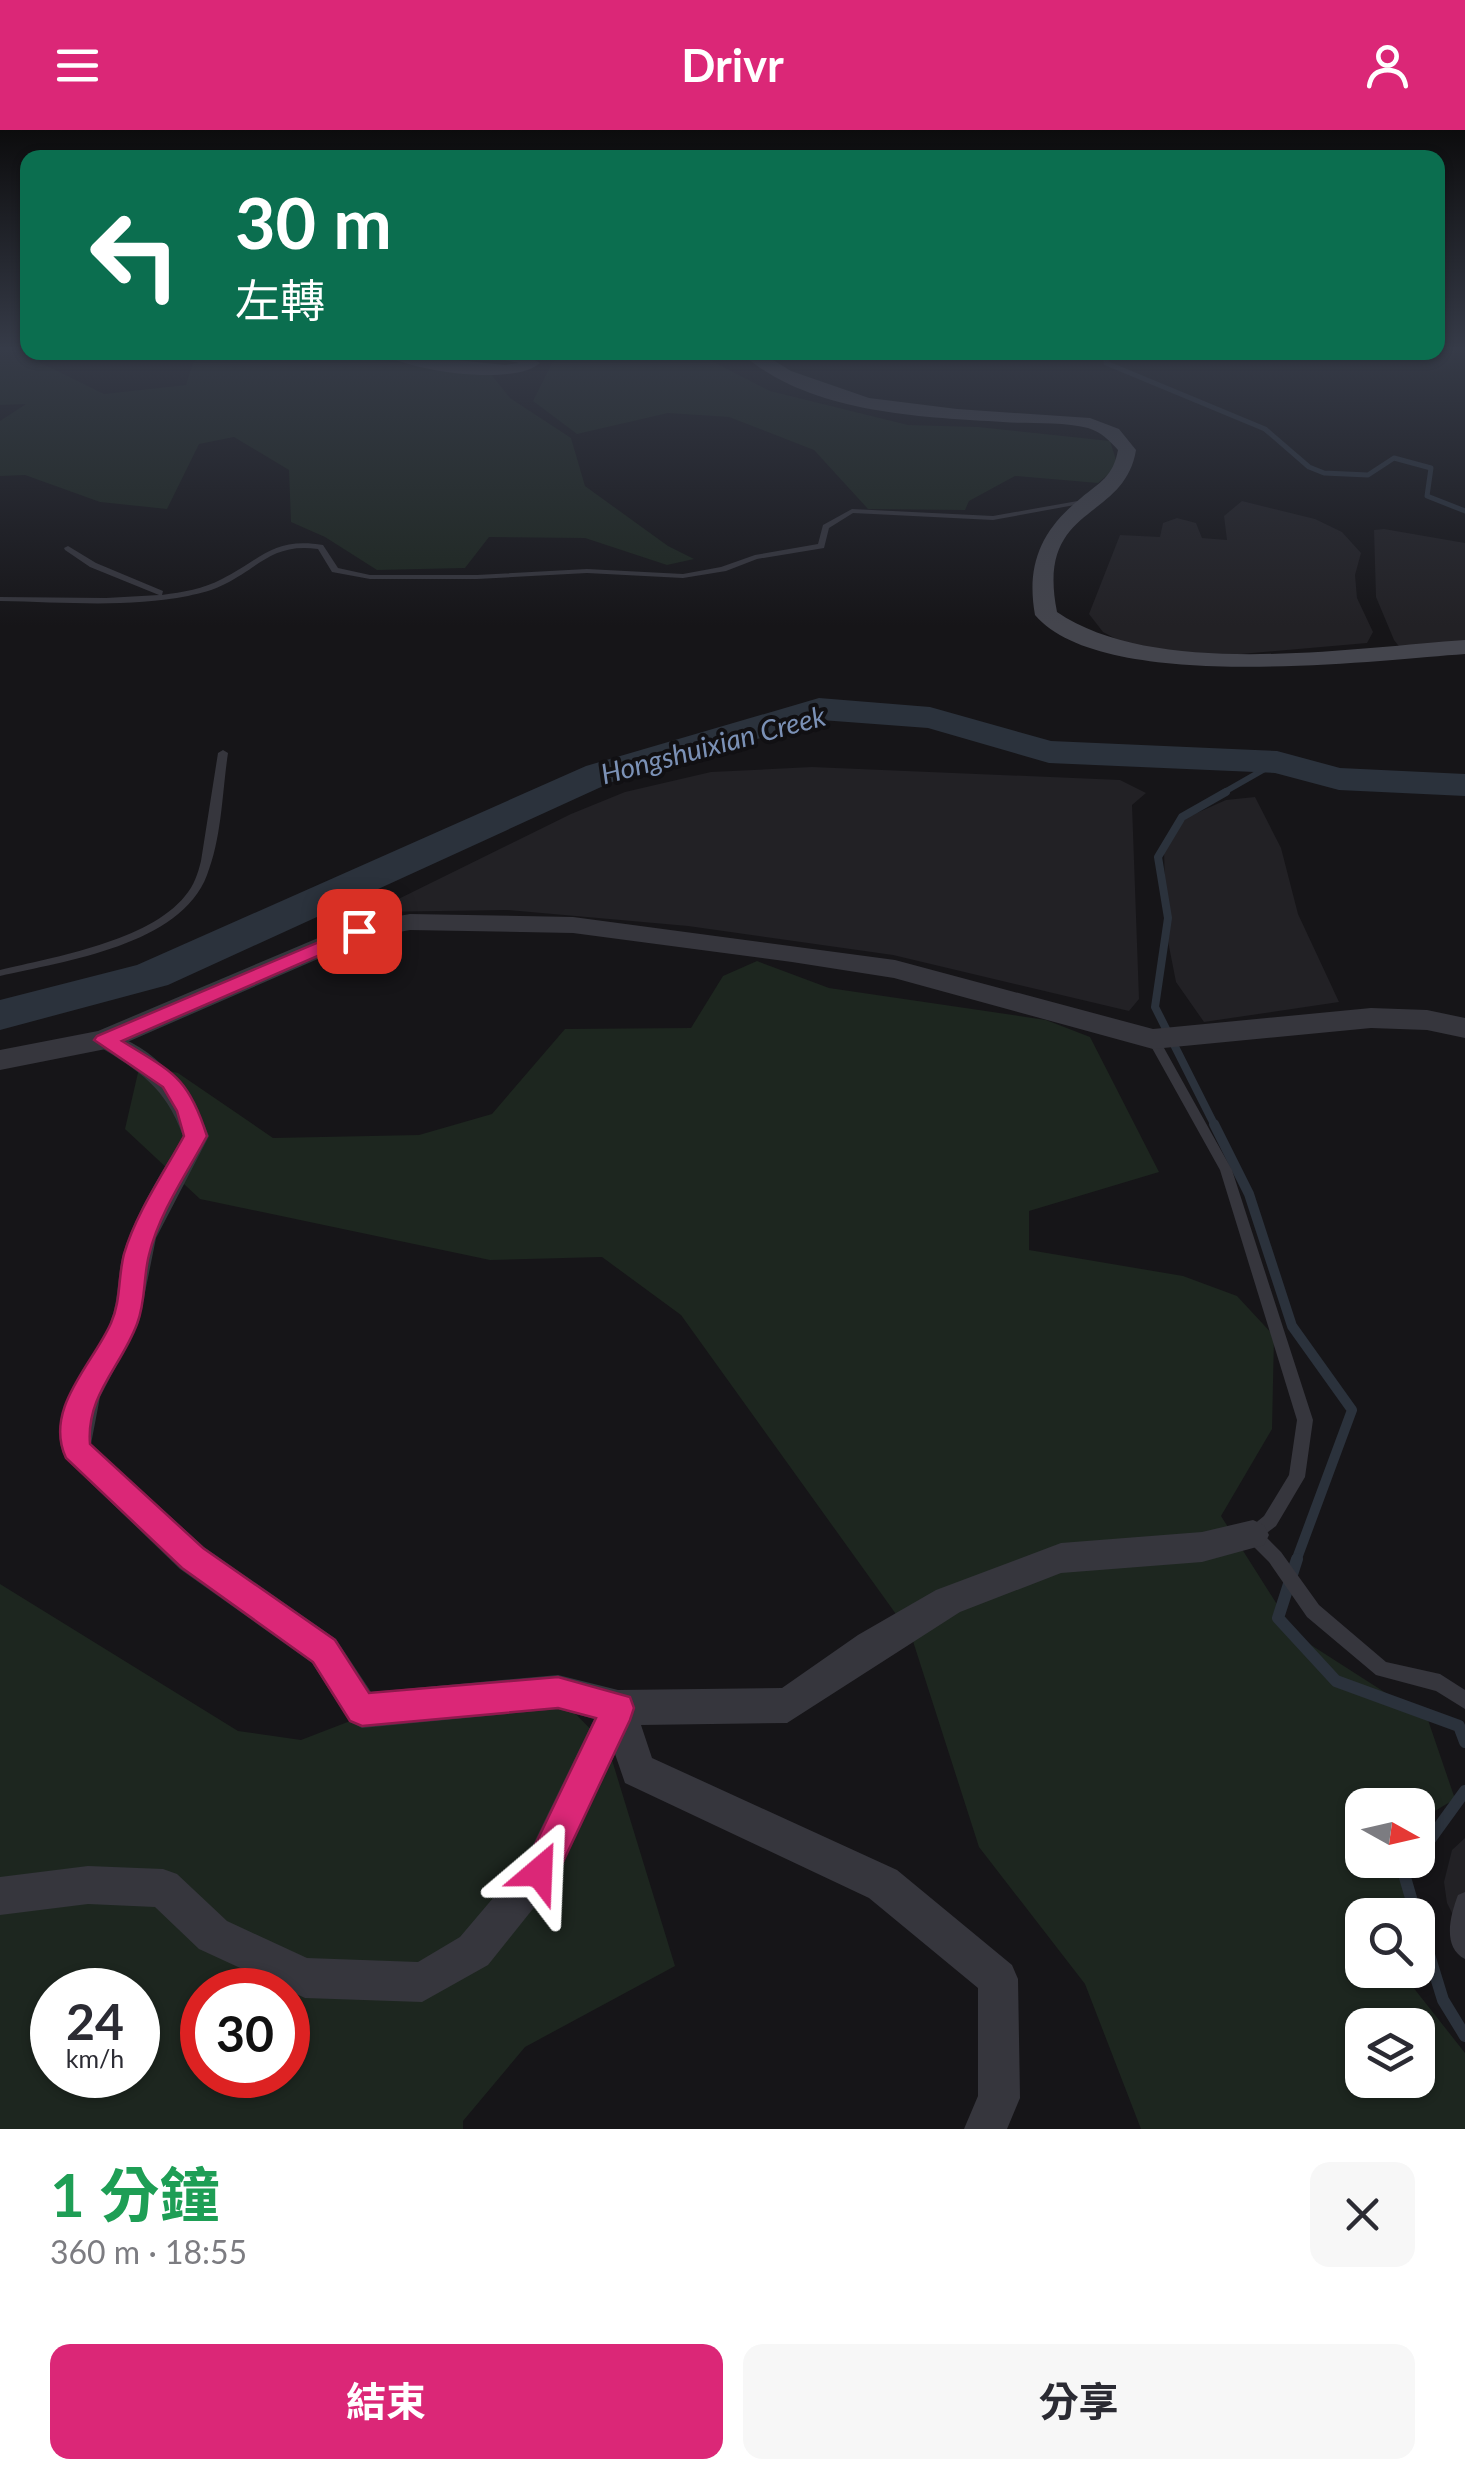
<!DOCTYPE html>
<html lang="zh-TW">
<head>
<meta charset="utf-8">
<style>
  body { margin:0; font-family:Lato,"Noto Sans TC",sans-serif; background:#f7f7f7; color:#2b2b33; height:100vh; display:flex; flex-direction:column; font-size:38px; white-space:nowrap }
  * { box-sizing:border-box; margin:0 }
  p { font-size:32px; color:#7c7c81 }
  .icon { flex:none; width:55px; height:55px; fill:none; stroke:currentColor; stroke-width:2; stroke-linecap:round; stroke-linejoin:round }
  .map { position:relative; height:1999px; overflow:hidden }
  .side { display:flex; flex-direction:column; background:#fff; flex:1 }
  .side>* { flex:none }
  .hud { position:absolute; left:20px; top:20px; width:1425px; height:210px; border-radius:20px; box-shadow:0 2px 8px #0004; background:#0b6e4f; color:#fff; overflow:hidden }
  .needle { width:65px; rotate:98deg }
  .controls { position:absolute; left:1345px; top:1658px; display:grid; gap:20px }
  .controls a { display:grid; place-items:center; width:90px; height:90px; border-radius:20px; background:#fff; box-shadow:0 2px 8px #0004; font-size:50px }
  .speed { position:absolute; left:30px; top:1838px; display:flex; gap:20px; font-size:50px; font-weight:700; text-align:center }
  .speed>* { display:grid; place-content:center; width:130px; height:130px; border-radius:50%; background:#fff; box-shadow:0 2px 8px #0004; line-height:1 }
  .speed small { font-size:25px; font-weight:400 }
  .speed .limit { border:15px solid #d22; background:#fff; color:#111 }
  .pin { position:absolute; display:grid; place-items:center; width:85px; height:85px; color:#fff; margin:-42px; border-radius:20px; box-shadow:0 5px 15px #0006 }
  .me { position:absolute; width:110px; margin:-55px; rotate:26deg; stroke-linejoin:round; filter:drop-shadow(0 0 8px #0008) }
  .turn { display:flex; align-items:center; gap:35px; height:210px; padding:0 50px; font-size:45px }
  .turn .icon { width:130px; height:130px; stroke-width:2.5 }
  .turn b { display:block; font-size:70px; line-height:85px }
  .round { display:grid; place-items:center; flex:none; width:105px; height:105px; border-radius:20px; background:#f7f7f7 }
  .summary { display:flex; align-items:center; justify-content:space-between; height:170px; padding:0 50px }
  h1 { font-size:60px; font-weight:700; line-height:75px; color:#1e9e55 }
  .cta { display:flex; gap:20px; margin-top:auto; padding:20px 50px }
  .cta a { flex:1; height:115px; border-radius:20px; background:#db2777; color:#fff; font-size:40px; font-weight:700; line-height:115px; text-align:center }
  .cta a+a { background:#f7f7f7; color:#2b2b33 }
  header { display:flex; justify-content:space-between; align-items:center; height:130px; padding:0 50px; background:#db2777; color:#fff; font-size:45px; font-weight:700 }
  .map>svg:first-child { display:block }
  .built { fill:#222125 }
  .green { fill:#1d261f; fill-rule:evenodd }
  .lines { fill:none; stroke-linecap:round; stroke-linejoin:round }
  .stream-far4 { stroke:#2b323c; stroke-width:5 }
  .stream-far3 { stroke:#2b323c; stroke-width:6 }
  .stream-far2 { stroke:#2b323c; stroke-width:8 }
  .stream-far1 { stroke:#2b323c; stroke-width:10 }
  .stream { stroke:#2b323c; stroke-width:12 }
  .river { fill:#2b323c; fill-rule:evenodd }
  .service { fill:#36363d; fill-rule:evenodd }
  .minor { fill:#36363d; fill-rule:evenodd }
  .tertiary { fill:#36363d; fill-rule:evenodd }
  .secondary { fill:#44454d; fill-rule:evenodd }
  .route { fill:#db2777; stroke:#8e194d; stroke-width:2.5 }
  .labels { text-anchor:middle; stroke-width:8; stroke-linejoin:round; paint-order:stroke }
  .far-water-label { font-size:28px; font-style:italic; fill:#7b91b6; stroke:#111013 }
</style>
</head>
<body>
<header><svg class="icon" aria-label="menu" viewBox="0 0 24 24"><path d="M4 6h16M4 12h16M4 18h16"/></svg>Drivr<svg class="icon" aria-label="person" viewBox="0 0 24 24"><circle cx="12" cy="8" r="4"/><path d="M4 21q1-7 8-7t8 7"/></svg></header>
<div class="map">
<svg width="1465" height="1999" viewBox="0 0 1465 1999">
  <rect width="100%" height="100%" fill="#161518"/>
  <path class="built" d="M1242,371L1315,389L1342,402L1361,423L1355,445L1357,468L1373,502L1367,513L1207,527L1175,525L1120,511L1103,502L1089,484L1120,405L1160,407L1163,393L1177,388L1196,393L1202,408L1227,410L1224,386Z
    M1384,399L1465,413V514L1401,519L1394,510L1376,467L1374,400Z
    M812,637L1120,650L1146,663L1132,675L1139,869L1129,881L893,825L688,796L507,780L372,782L571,684L625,662L711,642Z
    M1255,667L1281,718L1298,784L1339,872L1204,892L1176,852L1166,801L1164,719L1172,699L1190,686L1226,670Z
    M1465,1708V1809L1447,1773L1444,1752L1452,1720Z"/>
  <path class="green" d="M0,216H27L28,222L44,223L38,225L39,232L104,264L186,255L193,233L204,223H317L491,244L510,268L571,308L585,356L668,416L694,429L667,435L585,408L489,407L465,438L377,440L325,407L291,392L289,340L234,307L199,314L167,379L100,372L25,345L0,346V291L26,274L0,275Z
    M568,223H685L700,225L770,261L908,295L978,297L1110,311L1118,336L1098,353L1015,346L969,371L965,380L868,379L814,320L729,287L668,283L577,304L533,271L552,233Z
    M757,831L829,858L1046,890L1090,907L1159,1042L1029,1081V1120L1183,1146L1237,1166L1274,1206L1272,1299L1221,1386L1297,1506L1428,1590L1455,1669L1418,1691V1675H1362V1730H1404L1406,1785H1362V1840H1408L1409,1852L1465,1923V1999H1141L1085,1854L979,1717L911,1505L681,1185L602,1127L490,1130L200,1069L125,999L140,934L178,943L273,1008L419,1005L492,984L565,899L691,898L723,846ZM1362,1895H1418V1950H1362Z
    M0,1454L238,1601L301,1610L428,1561L562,1570L608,1617L675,1836L525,1917L463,1991V1999H0ZM52,1860H138V1945H52ZM202,1860H288V1945H202Z"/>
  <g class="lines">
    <path class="stream-far4" d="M1106,222V233L1265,299L1309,337L1324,343L1368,345L1394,328L1431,338L1427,366L1465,381"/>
    <path class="stream-far3" d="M1221,664L1277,632"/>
    <path class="stream-far2" d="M1215,996L1155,877L1168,788L1158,727L1182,687L1226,662"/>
    <path class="stream-far1" d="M1214,994L1249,1064L1292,1196L1352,1280L1296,1431"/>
    <path class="stream" d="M1297,1429L1278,1488L1336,1551L1459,1596L1465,1612
      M1418,1726L1465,1661
      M1414,1730L1404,1744L1416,1785
      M1418,1789L1443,1870L1465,1906"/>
    <path class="river" d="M819,568L930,577L1051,611L1277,621L1340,638L1465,644V666L1339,660L1275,643L1049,633L928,598L821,590L612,652L168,855L0,900V870L137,835L586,636Z"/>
    <path class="service" d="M1089,369L1091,370V372L993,390L853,383L829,398L824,418L757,429L726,441L683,448L587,443L477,449H370L332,442L318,419C273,413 261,436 225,454C214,460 201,463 188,466C127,478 62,472 0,471V467L106,468L159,465L90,437L65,420L64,418L68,416L96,433L163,461L162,465C183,462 203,459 222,449C262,429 273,407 323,415L338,438L370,445H477L587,439L683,444L721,437L755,425L818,414L823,395L852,379L993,386Z
      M223,620L228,623C222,663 222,707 207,745C181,815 65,831 0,846V840C54,827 149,811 185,766C194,756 198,743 201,731L218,623Z
      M1153,905L1159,909L1232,1040L1313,1290L1305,1347L1276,1396L1264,1405L1281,1422L1319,1475L1386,1532L1440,1544L1465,1560V1579L1436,1561L1376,1545L1307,1487L1269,1432L1247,1410L1245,1405L1247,1400L1264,1386L1289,1345L1297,1290L1220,1040L1147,909Z
      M1465,1762V1829C1442,1817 1450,1786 1458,1765Z"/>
    <path class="minor" d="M105,902C155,916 191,959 209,1006L156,1108L139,1192L100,1267L91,1314L204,1417L336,1509L371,1562L558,1545L618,1560L782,1558L858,1505L936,1460L1061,1413L1202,1402L1253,1390L1264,1395L1269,1405L1264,1415L1202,1432L1061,1443L960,1482L787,1593L641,1595L652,1628L897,1740L1012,1835L1018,1849L1020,1968L1007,1999H964L978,1966V1858L869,1768L625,1653L615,1624L552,1755L488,1835L422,1872L305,1868L199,1819L155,1777L88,1774L0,1785V1747L88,1736L163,1739L177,1744L227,1791L307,1828L418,1832L460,1807L526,1729L594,1589L558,1579L362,1598L350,1592L312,1533L180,1439L65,1328C43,1282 95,1233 110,1193C119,1171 117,1146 123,1124C136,1082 161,1044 183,1006C165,956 140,942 97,915L93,910Z"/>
    <path class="tertiary" d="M410,784L573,787L895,830L1153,899L1371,878L1427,880L1465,888V908L1427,900L1371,898L1153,919L894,848L792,832L573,803L410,800L366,808L116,917L0,940V920L98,901L349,795Z"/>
    <path class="secondary" d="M379,222L505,235L519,233L467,222H521L540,233C513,257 408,241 379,222Z
      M740,222H760L791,241L869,268L957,279L1090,288L1119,299L1136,320C1124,393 1035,373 1057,482C1155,549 1349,518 1465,510V524C1368,531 1102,564 1035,485C1026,435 1041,400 1081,368C1100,352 1113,347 1118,320C1109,310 1101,302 1088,298C1062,291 1030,294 1003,292C918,287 807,283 740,222Z"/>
  </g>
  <linearGradient id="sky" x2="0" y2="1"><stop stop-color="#0c0c0d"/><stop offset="0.44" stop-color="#363b48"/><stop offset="1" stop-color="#363b48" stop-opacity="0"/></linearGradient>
  <rect width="1465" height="496" fill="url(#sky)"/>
  <path class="route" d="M359,795L366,797V805L122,911C172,942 188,946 207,1006C187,1043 159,1083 149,1125C143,1148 146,1171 137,1194C121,1237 86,1265 90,1314L203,1418L335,1510L369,1563L558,1547L630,1567L634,1578L630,1590L552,1755L539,1760L527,1755L522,1742L596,1588L558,1578L362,1596L350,1591L313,1532L182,1438L66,1328C43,1279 93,1234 111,1193C121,1171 118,1147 124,1124C136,1083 164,1043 184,1006L177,981L163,957L94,910L97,906Z"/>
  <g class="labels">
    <g class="far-water-label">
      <text transform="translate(713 615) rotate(-15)" y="10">Hongshuixian Creek</text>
    </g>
  </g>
</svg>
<div class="controls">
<a><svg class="needle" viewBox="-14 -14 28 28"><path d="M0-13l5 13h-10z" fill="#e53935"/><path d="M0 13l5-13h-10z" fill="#7c7c81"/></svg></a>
<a><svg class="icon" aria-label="search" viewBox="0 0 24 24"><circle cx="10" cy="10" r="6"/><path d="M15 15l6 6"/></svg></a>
<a><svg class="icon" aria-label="layers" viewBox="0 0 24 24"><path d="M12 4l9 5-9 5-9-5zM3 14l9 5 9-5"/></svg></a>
</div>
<div class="speed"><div>24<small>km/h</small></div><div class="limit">30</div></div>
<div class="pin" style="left:359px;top:801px;background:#d93025"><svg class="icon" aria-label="arrive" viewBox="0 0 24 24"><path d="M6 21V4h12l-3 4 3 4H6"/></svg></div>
<svg class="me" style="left:539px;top:1742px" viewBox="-20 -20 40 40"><path d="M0-17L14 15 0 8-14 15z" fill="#db2777" stroke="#fff" stroke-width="4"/></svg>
<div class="hud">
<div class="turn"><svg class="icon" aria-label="left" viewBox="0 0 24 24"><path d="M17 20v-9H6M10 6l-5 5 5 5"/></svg><div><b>30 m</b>左轉</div></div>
</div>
</div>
<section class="side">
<div class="summary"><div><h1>1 分鐘</h1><p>360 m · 18:55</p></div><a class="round"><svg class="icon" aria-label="close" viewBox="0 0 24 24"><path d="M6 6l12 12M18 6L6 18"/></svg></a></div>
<div class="cta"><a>結束</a><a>分享</a></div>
</section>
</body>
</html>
